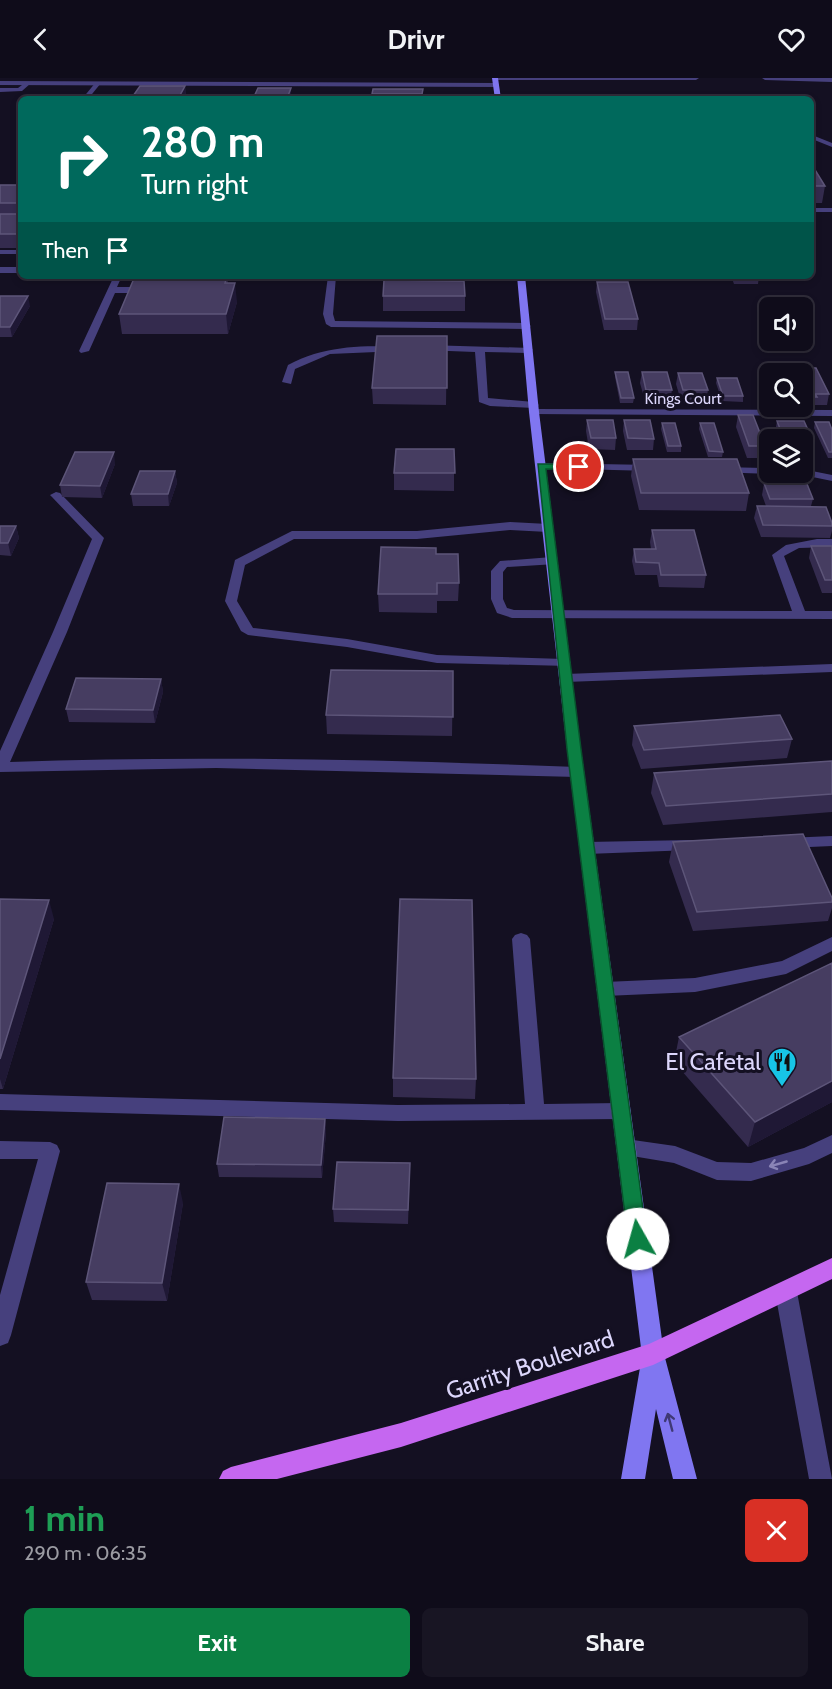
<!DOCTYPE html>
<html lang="en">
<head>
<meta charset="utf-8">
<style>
  body { margin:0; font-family:Cabin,sans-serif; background:#181523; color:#f1f3f6; height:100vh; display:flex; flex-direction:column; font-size:22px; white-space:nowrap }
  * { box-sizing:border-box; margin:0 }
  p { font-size:20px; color:#9b9ba2 }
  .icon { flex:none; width:33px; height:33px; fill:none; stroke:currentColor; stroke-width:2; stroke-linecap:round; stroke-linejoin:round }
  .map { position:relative; height:1401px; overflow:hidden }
  .side { display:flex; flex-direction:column; background:#0f0c1a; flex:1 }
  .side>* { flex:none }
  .top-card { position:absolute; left:18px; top:18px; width:796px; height:183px; border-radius:9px; box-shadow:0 3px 9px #0003,0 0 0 2px #2f2c39; background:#00695c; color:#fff; overflow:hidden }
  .controls { position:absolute; left:759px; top:219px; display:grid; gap:12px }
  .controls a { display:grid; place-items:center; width:54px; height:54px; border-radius:9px; background:#0f0c1a; box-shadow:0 3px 9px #0003,0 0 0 2px #2f2c39; font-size:30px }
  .pin { position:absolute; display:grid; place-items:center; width:51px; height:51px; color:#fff; margin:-26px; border:3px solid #fff; border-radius:50%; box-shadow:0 2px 6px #0007 }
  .me { position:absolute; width:66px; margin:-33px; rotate:353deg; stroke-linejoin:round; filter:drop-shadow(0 0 4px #0008) }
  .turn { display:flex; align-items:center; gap:21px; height:126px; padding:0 24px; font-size:27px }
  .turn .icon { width:78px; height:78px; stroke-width:2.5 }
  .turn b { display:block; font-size:42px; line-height:51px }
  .then { display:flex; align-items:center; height:57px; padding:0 24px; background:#0003; gap:12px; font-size:22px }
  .round { display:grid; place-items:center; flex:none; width:63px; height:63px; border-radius:9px; background:#181523 }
  .overview { display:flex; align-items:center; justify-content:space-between; height:102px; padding:0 24px }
  h1 { font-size:36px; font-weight:700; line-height:45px; color:#1e9e55 }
  .button { display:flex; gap:12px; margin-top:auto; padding:12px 24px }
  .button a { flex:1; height:69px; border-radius:9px; background:#0b8043; color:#fff; font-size:24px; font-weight:700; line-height:69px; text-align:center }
  .button a+a { background:#181523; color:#f1f3f6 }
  header { display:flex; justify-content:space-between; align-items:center; height:78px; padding:0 24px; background:#0f0c1a; font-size:27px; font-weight:700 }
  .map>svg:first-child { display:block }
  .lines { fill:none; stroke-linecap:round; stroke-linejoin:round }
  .lane { fill:#46407d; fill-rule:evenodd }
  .street { fill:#46407d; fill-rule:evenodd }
  .secondary { fill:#8076f1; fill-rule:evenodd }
  .primary { fill:#c567f0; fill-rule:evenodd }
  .wall { fill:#342b4e }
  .shaded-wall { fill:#1f1835 }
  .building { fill:#463d61; stroke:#5d5579; stroke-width:1.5 }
  .oneway { stroke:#8a84b6 }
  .oneway2 { stroke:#3f3975 }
  .route { fill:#0b8043; stroke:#07532c; stroke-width:1.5 }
  .labels { text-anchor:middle; stroke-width:6; stroke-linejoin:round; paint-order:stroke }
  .far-street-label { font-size:16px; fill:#dcd6fb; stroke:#141022 }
  .near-poi-label { font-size:24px; fill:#dcd6fb; stroke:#141022; text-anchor:end }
  .near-street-label { font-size:24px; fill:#dcd6fb; stroke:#141022 }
</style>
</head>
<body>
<header><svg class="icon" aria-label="back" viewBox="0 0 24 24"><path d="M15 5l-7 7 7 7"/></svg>Drivr<svg class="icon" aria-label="heart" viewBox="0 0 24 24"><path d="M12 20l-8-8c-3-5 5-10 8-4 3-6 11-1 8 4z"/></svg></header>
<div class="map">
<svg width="832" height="1401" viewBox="0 0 832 1401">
  <rect width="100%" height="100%" fill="#141022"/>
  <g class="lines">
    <path class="lane" d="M492,0H699L696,2H495Z
      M762,0H832V4L765,2Z
      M26,4L31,5L22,13L0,14V10H18Z
      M96,4L101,5L88,21H82Z
      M812,57L832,65V69L812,61Z
      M812,130H832V134H812Z
      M0,172H21V176H0Z
      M114,198H122L117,209H150L154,212L150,215H115L89,273L81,275L79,273Z
      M328,198H336L333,236L335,243L526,245L531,248L526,251L331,249L326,246L323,236Z
      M426,267L531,270L533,272L528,275L485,274L488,320L534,324L539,327L534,330L490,328L479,324L475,274L423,272V268Z
      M396,268L399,269V273L330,276L295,291L291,306L282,304L288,287C323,268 357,268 396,268Z
      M541,385L652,387L658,390L652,393L537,390V386Z
      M721,389L770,390V394H775L770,396L717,394V390Z
      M802,391L832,397V403L798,396L797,394H802Z
      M56,414L60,415L104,460L67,554L10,684C199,677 388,682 577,689L584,694L577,699L216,690L0,694V673L53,554L92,461L52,419L50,417Z
      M510,444L548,446L554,450L548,454L510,452L417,461H294L245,487L237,523L253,550L347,561L437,577L564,581L569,582L571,585L569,588L437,585L347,569L248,557L241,553L225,523L235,482L292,453H417Z
      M817,461H832V469L799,470L784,478L805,533H832V541L512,540L497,535L491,521V493L500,483L552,479L558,483L556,486L507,489L503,494V521L507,530L514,532L792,533L772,477L786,467Z
      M832,586V594L566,604L559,600L566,596Z
      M832,758V768L787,770L781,769L779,765L781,761L787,760Z
      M691,762L697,763L699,767L697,771L691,772L587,776L581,774L579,770L581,766L587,764Z
      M521,855L527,857L530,861L544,1026L621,1025L628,1027L631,1033L628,1039L621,1041L398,1043L0,1032V1016L398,1027L525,1026L512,861L515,857Z
      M832,859V873L786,896L695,914L605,918L599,916L596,911L599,906L605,904L695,900L782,883Z
      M832,1057V1075L809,1086L751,1103L717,1102L674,1085L626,1077L619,1075L616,1069L619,1063L626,1061L675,1068L717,1084L751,1085L804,1070Z
      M0,1063L50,1064L57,1067L60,1073L11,1257L8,1265L0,1268V1217L38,1081H0Z
      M786,1204L794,1207L797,1214L832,1401H809L775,1214L778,1207Z"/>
    <path class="street" d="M0,3L496,5L499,7L496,9L0,7Z
      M0,189H21V195H0Z
      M534,331L832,332V338L530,336L529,334Z"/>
    <path class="secondary" d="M492,0H498L501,21H495Z
      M517,198H525L539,334L581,671L664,1276L697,1401H673L656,1331L645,1401H621L642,1278L567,671L529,334Z"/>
    <path class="primary" d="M832,1180V1201L653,1287L401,1369L277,1401H219L223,1393L231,1389L401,1345L649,1266Z"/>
  </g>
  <path class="wall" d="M185,8L186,20L185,21H134L133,18Z
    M291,10V21H253Z
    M423,11V21H372V16Z
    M812,87L825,108L822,125H812Z
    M0,107H21V170H0Z
    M227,198L228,205L237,224L228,256H122L119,236Z
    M573,198H692L691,202L573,201Z
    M731,198H759L758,206H734Z
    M597,204L638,241L637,252H604L596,214Z
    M0,218L30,228L12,259H0Z
    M383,218H465V233H383Z
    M447,258L446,327L373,326L372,310Z
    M797,290L829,316L827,327H815V331H809L802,317V296H796Z
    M615,294L634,320L633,325H620L615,299Z
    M642,294L672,312L670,323H645L640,305Z
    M678,295L708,312L706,323H681L676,306Z
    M717,300L743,318V324L722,323L716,305Z
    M738,337L765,368L763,380H747L736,349Z
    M587,342L616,360L615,372L589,371L586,353Z
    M624,342L654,361L653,372H627L623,353Z
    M777,343L812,361L809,372H802V362H778L775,354Z
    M815,344L832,352V380H828L814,350Z
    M662,345L681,368V374H667L661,351Z
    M700,345L723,374L722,379H708L699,351Z
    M454,371V413L394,412V395Z
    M633,381L749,415L746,433L639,432L631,398Z
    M115,386L102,420L62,419L60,407Z
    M175,393L177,405L169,428H133L131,416Z
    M764,405L813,421L811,428L832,445V453L830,460L761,459L754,440L757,428H766L762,417Z
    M0,448H16L19,460L11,478L0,477Z
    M652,452L706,497L704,510L659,509L657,497H635L632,483L634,471H651L650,464Z
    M811,468H832V515H822L809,480Z
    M436,476L459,505L458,523H437V535L379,534L378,516Z
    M453,593L452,658L327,656L326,637Z
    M161,601L163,614L155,645L69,644L66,631Z
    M634,648L792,661L787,680L641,691L632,667Z
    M832,683V734L663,747L651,715L654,695Z
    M673,764L832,820V830L828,843L693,853L669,784Z
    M0,821L54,841L3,1011H0Z
    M832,885V1024L748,1069L674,984L679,959Z
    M393,1000L476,1001L475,1021L393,1019Z
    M325,1041L326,1054L322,1100L219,1099L217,1086Z
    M410,1085L408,1146L334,1144L333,1131Z
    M183,1125L167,1223L92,1222L86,1204Z"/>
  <path class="shaded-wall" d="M185,8L186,20L185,21H179V19Z
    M291,10V21H288V18Z
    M235,205L237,224L228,256L226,236Z
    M28,218L30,228L12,259L10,249Z
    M114,374L115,386L102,420L100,408Z
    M175,393L177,405L169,428L168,416Z
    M16,448L19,460L11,478L8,465Z
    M161,601L163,614L155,645L153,632Z
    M49,822L54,841L3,1011L0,1001V981Z
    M832,1003V1024L748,1069L755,1044Z
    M325,1041L326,1054L322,1100L321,1087Z
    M179,1106L183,1125L167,1223L162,1205Z"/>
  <path class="building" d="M140,8H185L179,19L133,18Z
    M258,10H291L288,18H277L276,21H253Z
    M373,11H423L422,16H372Z
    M812,87L825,108H812Z
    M0,107H21V125H0Z
    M0,136H21V156H0Z
    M135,198H227L225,205H235L226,236H119Z
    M384,202L464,203L465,218H383Z
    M597,204H628L638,241H605Z
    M0,218H28L10,249H0Z
    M377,258H447V310H372Z
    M797,290H816L829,316H815L817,319H811L802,301V296H800Z
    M615,294H628L634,320H621Z
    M642,294H667L672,312H646Z
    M678,295H702L708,312H683Z
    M717,300H737L743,318H723Z
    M738,337H753L765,368H749Z
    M587,342H613L616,360H591Z
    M624,342H650L654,361L628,360Z
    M777,343H804L812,361H784Z
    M815,344H829L832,352V374H829Z
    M662,345H675L681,368H668Z
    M700,345H714L723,374L709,373Z
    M396,371H454L455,395H394Z
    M75,374H114L100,408L60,407Z
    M633,381H737L749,415H641Z
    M140,393H175L168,416H131Z
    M764,405L807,406L813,421H770Z
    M757,428L826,429L832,445V448L763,447Z
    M0,448H16L8,465H0Z
    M652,452H694L706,497H661L659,485L636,484L634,471H656Z
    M811,468H832V502H825Z
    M381,469L436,470V476H458L459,505H437V516H378Z
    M331,592L453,593V639L326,637Z
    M76,600L161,601L153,632L66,631Z
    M780,637L792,661L644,672L634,648Z
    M832,683V716L666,728L654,695Z
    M803,756L832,820V824L697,834L673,764Z
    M0,821L49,822L0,981Z
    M400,821L472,822L476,1001L393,1000Z
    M832,885V1003L755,1044L679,959Z
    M224,1039L325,1041L321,1087L217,1086Z
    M337,1084L410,1085L408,1132L333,1131Z
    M107,1105L179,1106L162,1205L86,1204Z"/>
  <defs><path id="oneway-shaft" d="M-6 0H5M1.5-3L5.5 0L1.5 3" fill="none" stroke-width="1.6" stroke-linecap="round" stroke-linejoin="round" transform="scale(1.5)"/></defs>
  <use class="oneway" href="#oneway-shaft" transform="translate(778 1086) rotate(164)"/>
  <use class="oneway2" href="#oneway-shaft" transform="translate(670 1344) rotate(-105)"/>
  <path class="route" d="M538,386H579L584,389L579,392L546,391L581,671L647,1161L645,1167L638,1170L631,1167L628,1161L567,671Z"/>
  <defs>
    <g id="restaurant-pin" transform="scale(1.5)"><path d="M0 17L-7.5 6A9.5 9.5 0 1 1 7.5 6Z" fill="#17c5e6" stroke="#141022"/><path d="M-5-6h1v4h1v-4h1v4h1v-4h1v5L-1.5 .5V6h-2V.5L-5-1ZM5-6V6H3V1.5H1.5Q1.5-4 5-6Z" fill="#111"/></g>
  </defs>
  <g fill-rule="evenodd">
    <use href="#restaurant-pin" x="782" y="984"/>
  </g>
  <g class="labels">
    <g class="far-street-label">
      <text x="683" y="326">Kings Court</text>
    </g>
    <g class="near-poi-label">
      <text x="761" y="992">El Cafetal</text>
    </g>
    <g class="near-street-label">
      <text transform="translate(530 1287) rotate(-18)" y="8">Garrity Boulevard</text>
    </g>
  </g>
</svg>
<div class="controls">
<a><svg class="icon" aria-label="sound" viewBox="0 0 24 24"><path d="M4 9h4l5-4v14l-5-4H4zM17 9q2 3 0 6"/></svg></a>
<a><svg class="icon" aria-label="search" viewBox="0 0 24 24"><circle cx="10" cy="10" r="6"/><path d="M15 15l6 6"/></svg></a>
<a><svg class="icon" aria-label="layers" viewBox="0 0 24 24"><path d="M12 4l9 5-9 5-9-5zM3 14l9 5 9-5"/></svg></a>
</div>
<div class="pin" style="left:579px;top:389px;background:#d93025"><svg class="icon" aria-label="arrive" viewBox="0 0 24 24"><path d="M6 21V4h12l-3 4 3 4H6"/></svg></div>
<svg class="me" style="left:638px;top:1161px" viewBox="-20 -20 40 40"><circle r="19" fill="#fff"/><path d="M0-13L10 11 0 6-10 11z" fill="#0b8043"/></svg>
<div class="top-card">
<div class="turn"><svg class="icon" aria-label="right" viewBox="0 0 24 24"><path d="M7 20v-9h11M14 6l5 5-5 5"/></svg><div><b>280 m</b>Turn right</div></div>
<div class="then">Then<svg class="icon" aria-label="arrive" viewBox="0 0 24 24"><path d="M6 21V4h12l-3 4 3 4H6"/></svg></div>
</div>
</div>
<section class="side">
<div class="overview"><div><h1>1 min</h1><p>290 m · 06:35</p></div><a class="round" style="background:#d93025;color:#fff"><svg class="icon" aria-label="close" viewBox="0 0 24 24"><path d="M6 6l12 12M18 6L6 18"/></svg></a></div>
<div class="button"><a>Exit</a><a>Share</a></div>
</section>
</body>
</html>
